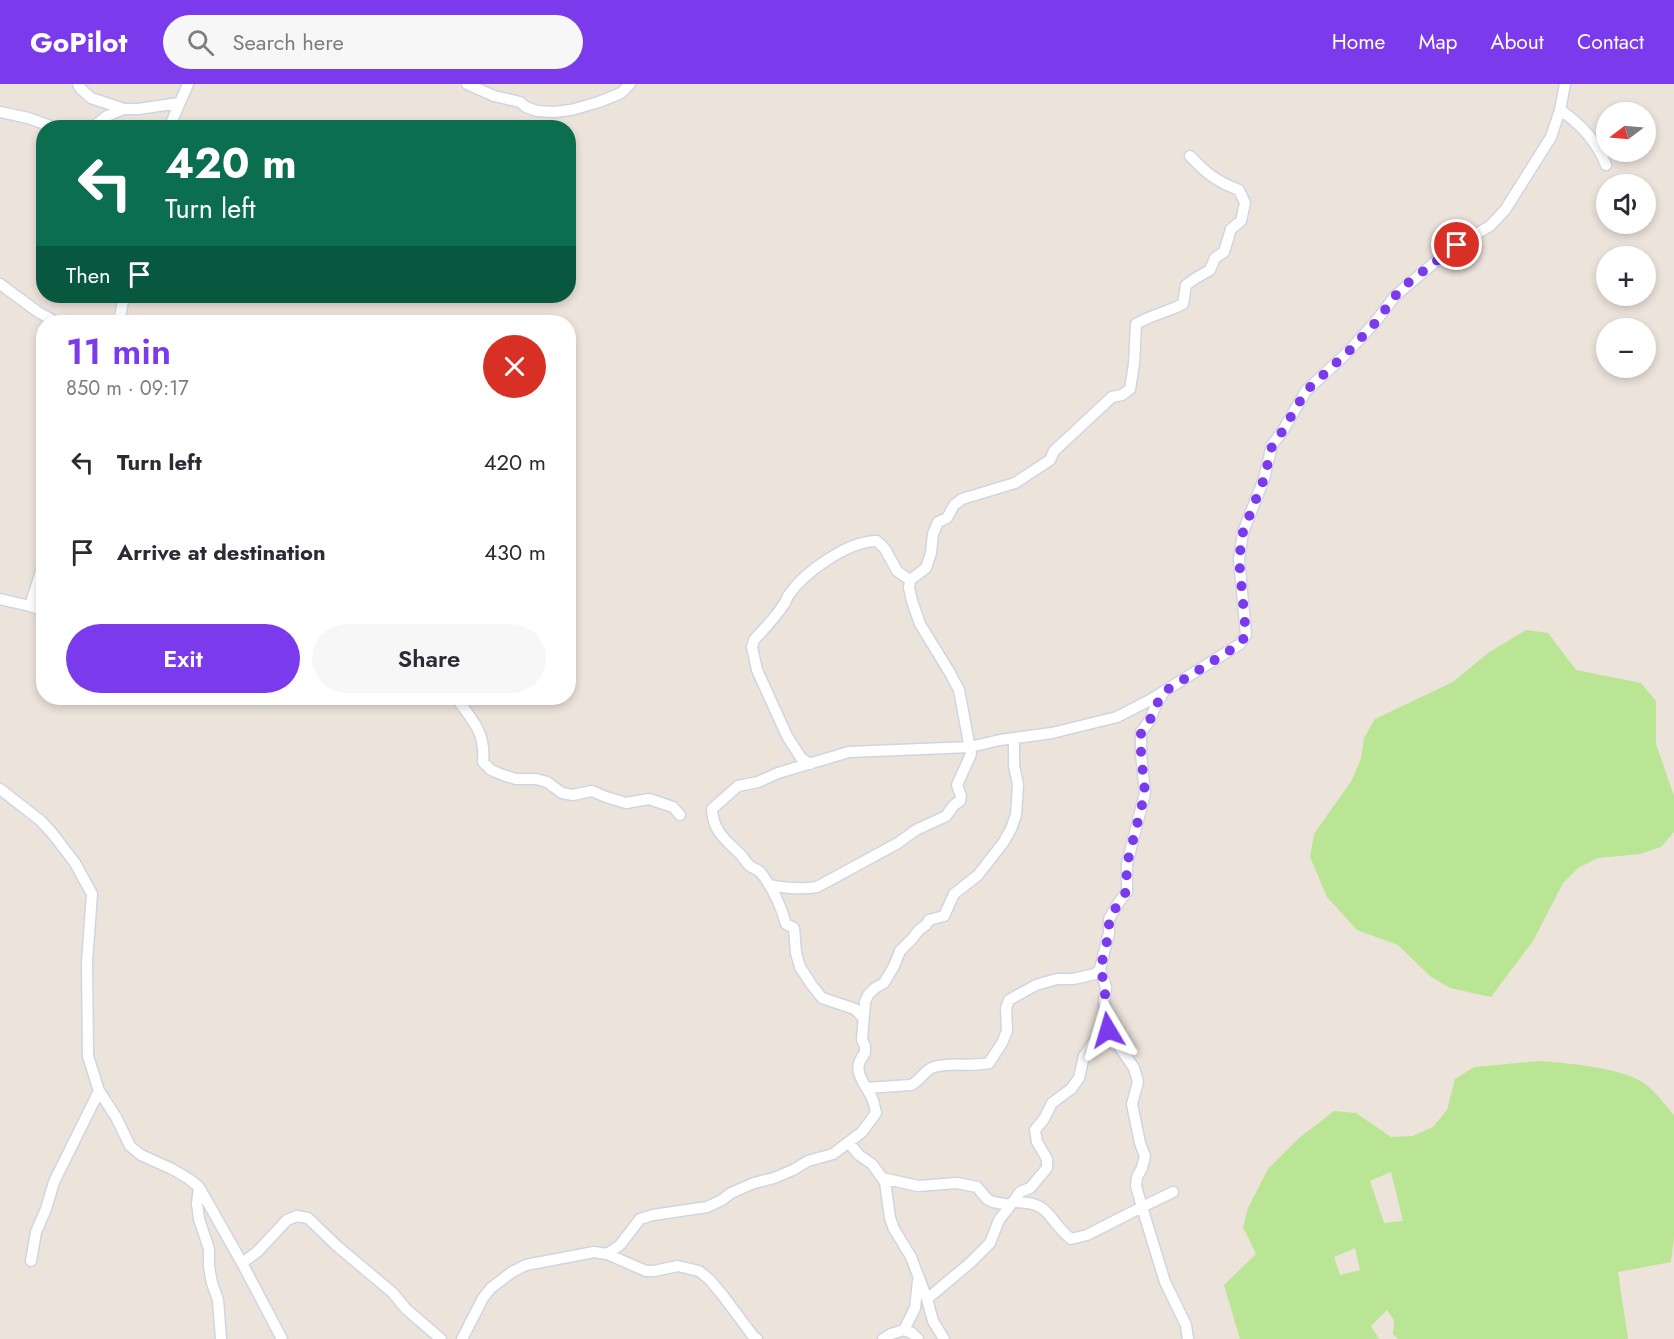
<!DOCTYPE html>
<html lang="en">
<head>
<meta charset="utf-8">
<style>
  body { margin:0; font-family:Jost,sans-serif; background:#f7f7f7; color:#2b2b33; height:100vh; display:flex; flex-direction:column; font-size:22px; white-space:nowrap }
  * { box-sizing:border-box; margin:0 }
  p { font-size:20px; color:#7c7c81 }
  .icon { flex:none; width:33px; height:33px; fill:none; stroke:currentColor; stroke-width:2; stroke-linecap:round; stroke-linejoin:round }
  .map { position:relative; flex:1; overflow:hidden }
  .panel { position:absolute; left:36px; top:231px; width:540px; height:390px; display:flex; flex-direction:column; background:#fff; border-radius:24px; box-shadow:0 3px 9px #0003 }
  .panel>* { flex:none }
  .banner { position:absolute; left:36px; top:36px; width:540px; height:183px; border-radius:24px; box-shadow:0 3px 9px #0003; background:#0b6e4f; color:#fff; overflow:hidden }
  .needle { width:39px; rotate:254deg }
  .fabs { position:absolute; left:1596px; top:18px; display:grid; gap:12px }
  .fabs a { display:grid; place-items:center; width:60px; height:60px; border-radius:50%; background:#fff; box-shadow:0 3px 9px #0003; font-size:30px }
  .pin { position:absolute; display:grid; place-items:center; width:51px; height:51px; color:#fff; margin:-26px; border:3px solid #fff; border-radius:50%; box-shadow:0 2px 6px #0007 }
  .me { position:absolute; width:66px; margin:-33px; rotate:353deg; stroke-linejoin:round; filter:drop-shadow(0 0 4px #0008) }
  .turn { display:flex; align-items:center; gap:21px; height:126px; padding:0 30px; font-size:27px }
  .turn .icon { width:78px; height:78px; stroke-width:2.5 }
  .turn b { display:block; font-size:42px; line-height:51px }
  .then { display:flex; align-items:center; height:57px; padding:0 30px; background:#0003; gap:12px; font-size:22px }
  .round { display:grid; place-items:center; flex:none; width:63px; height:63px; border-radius:32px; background:#f7f7f7 }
  .overview { display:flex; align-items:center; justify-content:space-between; height:102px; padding:0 30px }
  h1 { font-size:36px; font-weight:600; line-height:45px; color:#7c3aed }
  .button { display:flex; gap:12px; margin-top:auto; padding:12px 30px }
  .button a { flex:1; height:69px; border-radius:36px; background:#7c3aed; color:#fff; font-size:24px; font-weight:600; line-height:69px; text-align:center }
  .button a+a { background:#f7f7f7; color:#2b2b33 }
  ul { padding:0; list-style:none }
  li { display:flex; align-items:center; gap:18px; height:90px; padding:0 30px }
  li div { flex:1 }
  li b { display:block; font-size:22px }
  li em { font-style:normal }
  header { display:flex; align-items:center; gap:36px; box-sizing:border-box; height:84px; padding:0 30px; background:#7c3aed; color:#fff }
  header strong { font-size:28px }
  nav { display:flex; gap:33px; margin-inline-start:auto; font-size:21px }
  .search { width:420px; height:54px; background:#f7f7f7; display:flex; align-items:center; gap:15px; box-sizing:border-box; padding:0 21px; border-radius:33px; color:#7c7c81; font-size:22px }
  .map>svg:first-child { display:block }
  .green { fill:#b9e595; fill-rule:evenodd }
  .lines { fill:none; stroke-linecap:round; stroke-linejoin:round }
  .minor-casing { stroke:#d0d5e3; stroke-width:13 }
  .minor { stroke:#fff; stroke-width:10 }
  .route { stroke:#7c3aed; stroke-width:10; stroke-dasharray:0 18 }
</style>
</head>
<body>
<header>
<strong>GoPilot</strong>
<div class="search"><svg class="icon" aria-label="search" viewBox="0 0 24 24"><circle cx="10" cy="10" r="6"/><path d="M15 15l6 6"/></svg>Search here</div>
<nav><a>Home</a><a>Map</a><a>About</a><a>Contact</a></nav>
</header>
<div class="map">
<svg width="1674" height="1255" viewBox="0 0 1674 1255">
  <rect width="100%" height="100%" fill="#ece3db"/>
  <path class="green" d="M1526,546L1548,549L1576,586L1641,599L1656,617V660L1674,712V748L1661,763L1640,770L1598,774L1578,784L1563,799L1533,857L1491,913L1450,904L1430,892L1398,861L1357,846L1327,813L1310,773L1314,750L1352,696L1361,674L1364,654L1375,635L1453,598L1488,569Z
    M1540,977C1568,979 1624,984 1645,1000C1656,1008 1665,1021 1674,1031V1153L1671,1178L1618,1188L1628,1255H1398L1393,1250L1394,1236L1387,1226L1371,1242L1379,1255H1240L1224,1201L1256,1170L1243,1143L1248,1124L1268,1085L1299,1054L1334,1027L1356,1029L1391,1053L1413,1052L1433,1043L1447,1026L1455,995L1474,983ZM1391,1088L1403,1137L1384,1139L1370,1097ZM1355,1164L1360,1186L1340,1191L1334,1173Z"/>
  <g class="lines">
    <g class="minor-casing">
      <path id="minor" d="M78,0L80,4L91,14L124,25H138L179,19
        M467,0L494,12L520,18L526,23L537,27L554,28L571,26L599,18L621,9L630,0
        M1560,26C1581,40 1597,58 1606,81
        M0,28L28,34L56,44
        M92,44L107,32L124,25
        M169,44L188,0
        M0,200L38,228L56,238
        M119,238L124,212
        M0,515L30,522L44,527
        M30,522L44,478
        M456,614C472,635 486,649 483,678L491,686L503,691L516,695H536L547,698L562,709L573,711L592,707L606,713L626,719L649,715L673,723L680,731
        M810,680L801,674L787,652L757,586L752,563L754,556C764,545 776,533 784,520C786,518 787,514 788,512C804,488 848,457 877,457L885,465L897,487L910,496
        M0,705L41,737L52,749L75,779L92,810L87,878L88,972L99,1007L116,1033L130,1062L141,1071L172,1085L189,1095L199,1103L242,1179L282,1255
        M769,801C785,804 800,806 817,803L898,759L916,746L946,732L954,721L960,717L961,712L957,701L971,670L959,606L950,589L920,540L912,517L909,504L910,496L926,484L931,469L933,450L938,438L947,434L954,421L962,415L1015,399L1050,376L1054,367L1112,313L1122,311L1130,305L1134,280L1136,240C1151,231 1167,228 1183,220L1186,201L1196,194L1210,186L1215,174L1224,168L1231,145L1241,137L1245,119L1239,106C1216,97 1207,90 1190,72
        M1100,886L1106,903L1104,918L1108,946L1134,984L1138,998L1132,1020L1140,1059L1145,1072L1142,1084L1137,1093L1136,1102L1142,1123L1173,1108
        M863,934L855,925L822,914L811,900L800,883L796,869L794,844L786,840C781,822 773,804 761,789C758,785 754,785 750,782C746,779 744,774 741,771C726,756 713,748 712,725L738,702L758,698L778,689L849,668L970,663L1000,656L1052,649L1117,633L1150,616L1240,560L1246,551L1239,475L1241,462L1243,448L1264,395L1272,361L1282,348L1306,307L1349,267L1376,237L1395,212L1441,173L1457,161L1490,142L1505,126L1551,53L1560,26L1565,0
        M866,1004L911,1001C921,996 924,986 934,983C952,978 971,983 989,979L1002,959L1007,947L1006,924L1009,916L1036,901L1057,895H1073L1095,890L1100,885L1109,849V835L1119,818L1127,808V780L1145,709L1141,670V648L1150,636L1155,623L1163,609
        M849,1059L859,1071L872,1080L885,1098L890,1134L894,1145L911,1173L927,1215L933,1237L944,1255
        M882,1094L918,1102L957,1099L977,1103L987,1115L993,1118L1010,1121
        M199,1103L197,1120L199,1135L209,1165V1183L212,1199L218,1216L221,1255
        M1013,1118C1053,1118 1045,1134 1071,1155L1087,1151L1142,1123L1165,1198L1186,1241L1188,1255
        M607,1170L620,1161L640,1135L653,1131L707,1123L722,1116L731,1109L754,1099L774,1094L793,1086L808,1077L833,1070L862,1048L876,1029C875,1024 874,1019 872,1014C864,997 850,987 865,969V962L862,956L865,918L868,911L875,904L884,899L894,882L900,867L912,855L919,846L926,841L929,836L944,832L954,810L978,791L1003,759L1011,745L1016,731L1018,700L1014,682V654
        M31,1177L36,1148L46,1125L54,1098L99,1007
        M242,1179L257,1168L287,1136L297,1132L308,1134L337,1162L393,1209L406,1225L441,1255
        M927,1215L970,1179L990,1159L999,1136L1013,1118L1020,1108L1030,1104L1047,1084V1075L1037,1058L1035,1046L1044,1035L1052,1019L1071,1005L1079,994L1084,972L1107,940
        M904,1246L912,1249L918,1255
        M462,1255L483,1214L491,1204L512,1188L526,1181L594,1168L607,1170L646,1187H654L678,1182L699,1187L710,1196L724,1213L753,1252L757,1255
        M883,1255L891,1250L904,1246L915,1224L918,1197"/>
    </g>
    <use href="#minor" class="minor"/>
  </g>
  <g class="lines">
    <path class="route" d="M1108,946L1104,918L1106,903L1100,886L1109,849V836L1119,818L1126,808L1127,780L1145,709L1141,670V648L1150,636L1155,623L1165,607L1226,569L1240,560L1246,551L1239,475L1241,462L1243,448L1264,395L1272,362L1282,348L1306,307L1349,267L1377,237L1395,212L1408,199L1457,161"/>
  </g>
</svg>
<div class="fabs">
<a><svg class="needle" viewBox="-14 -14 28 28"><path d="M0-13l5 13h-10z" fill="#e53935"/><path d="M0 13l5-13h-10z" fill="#7c7c81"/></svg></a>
<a><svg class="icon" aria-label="sound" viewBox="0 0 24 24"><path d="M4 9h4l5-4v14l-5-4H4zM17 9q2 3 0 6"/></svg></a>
<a>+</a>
<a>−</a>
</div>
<div class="pin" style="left:1457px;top:161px;background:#d93025"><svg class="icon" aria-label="arrive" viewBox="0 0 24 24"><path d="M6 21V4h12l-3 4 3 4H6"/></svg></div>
<svg class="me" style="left:1108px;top:946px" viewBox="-20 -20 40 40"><path d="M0-17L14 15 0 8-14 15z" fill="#7c3aed" stroke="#fff" stroke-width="4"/></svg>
<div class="banner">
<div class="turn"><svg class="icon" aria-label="left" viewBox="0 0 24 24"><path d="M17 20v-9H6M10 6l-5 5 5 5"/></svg><div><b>420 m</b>Turn left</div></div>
<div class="then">Then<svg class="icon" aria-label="arrive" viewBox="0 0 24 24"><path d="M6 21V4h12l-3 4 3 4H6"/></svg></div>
</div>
<section class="panel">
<div class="overview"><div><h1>11 min</h1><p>850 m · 09:17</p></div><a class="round" style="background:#d93025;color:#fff"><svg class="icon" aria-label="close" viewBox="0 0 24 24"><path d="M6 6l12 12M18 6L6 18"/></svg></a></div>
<ul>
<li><svg class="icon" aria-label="left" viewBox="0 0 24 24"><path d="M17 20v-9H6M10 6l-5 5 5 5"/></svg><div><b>Turn left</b></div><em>420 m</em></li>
<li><svg class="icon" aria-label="arrive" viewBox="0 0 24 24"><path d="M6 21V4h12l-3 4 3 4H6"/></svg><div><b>Arrive at destination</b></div><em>430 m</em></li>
</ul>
<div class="button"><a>Exit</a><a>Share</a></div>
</section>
</div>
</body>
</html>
